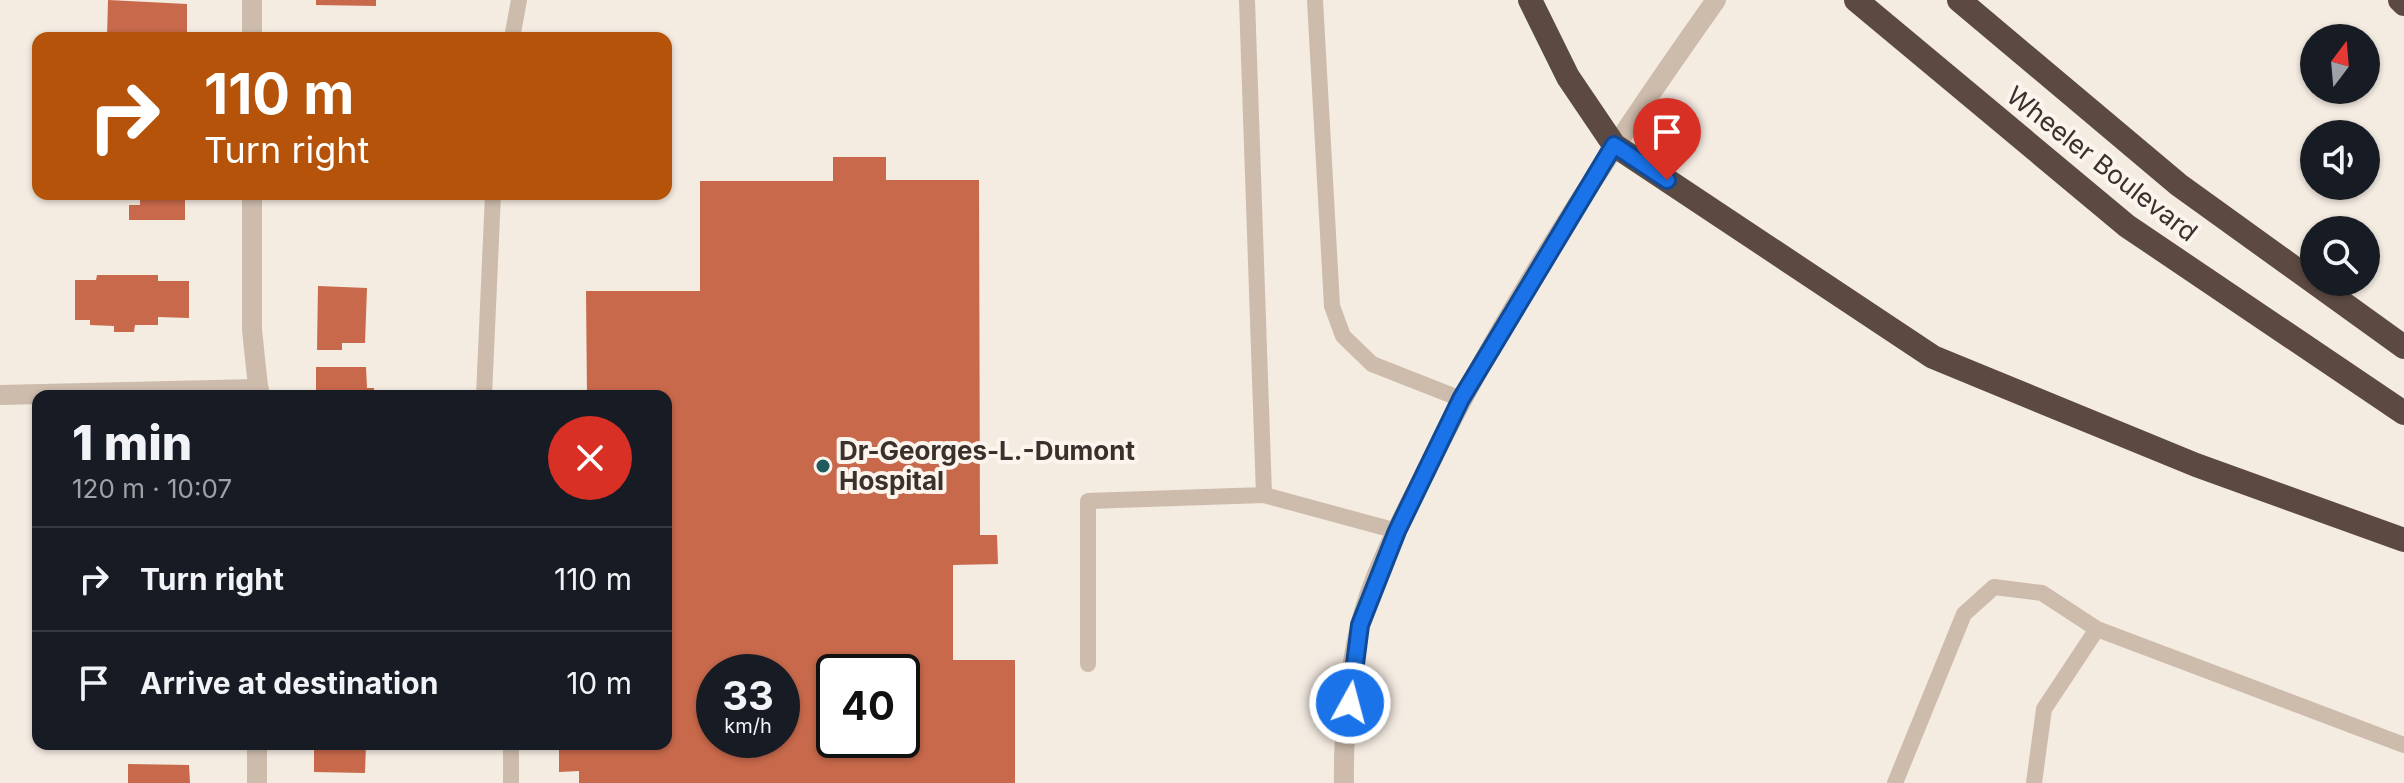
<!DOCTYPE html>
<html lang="en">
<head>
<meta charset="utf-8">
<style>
  body { margin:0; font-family:Inter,sans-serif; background:#20242c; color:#f1f3f6; height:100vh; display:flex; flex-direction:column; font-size:30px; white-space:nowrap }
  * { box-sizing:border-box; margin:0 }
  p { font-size:26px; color:#9ea1a6 }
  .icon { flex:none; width:44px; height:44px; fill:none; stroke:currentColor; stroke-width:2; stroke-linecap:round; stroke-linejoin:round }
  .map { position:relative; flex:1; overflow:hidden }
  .details { position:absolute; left:32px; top:390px; width:640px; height:360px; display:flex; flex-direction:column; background:#171b24; border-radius:16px; box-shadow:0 2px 6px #0004 }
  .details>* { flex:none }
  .top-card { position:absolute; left:32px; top:32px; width:640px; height:168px; border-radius:16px; box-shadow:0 2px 6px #0004; background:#b45309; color:#fff; overflow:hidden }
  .needle { width:52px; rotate:16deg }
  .fabs { position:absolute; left:2300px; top:24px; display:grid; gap:16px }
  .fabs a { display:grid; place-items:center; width:80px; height:80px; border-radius:50%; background:#171b24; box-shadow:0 2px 6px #0004; font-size:40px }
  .speed { position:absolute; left:696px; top:654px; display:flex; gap:16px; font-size:40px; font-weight:700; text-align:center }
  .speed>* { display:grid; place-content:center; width:104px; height:104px; border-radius:50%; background:#171b24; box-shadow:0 2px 6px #0004; line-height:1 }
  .speed small { font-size:20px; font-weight:400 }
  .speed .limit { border:4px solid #111; border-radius:12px; background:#fff; color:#111 }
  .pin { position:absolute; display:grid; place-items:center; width:68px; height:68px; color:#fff; margin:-82px -34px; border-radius:50% 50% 50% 0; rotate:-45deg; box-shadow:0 0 8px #0007 }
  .pin .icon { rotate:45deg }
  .me { position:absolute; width:88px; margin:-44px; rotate:7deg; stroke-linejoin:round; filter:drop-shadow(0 0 6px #0008) }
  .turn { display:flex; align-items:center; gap:28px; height:168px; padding:0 40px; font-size:36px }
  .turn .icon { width:104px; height:104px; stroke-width:2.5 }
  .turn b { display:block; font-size:56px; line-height:68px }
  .round { display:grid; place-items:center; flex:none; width:84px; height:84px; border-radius:42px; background:#20242c }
  .headline { display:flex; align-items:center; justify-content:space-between; height:136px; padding:0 40px }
  h1 { font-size:48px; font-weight:800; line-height:60px }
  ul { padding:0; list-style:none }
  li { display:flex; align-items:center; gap:24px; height:104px; padding:0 40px; border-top:2px solid #363941 }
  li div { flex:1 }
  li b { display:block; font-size:30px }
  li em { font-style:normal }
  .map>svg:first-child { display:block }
  .building { fill:#c8694b; fill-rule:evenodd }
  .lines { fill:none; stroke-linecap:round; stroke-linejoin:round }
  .service { stroke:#cdbbac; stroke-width:16 }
  .minor { stroke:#cdbbac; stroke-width:20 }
  .tertiary { stroke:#cdbbac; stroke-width:20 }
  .motorway { stroke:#5c4a42; stroke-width:24 }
  .route-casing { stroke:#114b97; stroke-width:20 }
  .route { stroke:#1a73e8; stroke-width:14 }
  .poi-dot { fill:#1f5a5e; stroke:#fbf5ee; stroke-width:3 }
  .labels { text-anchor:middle; stroke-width:8; stroke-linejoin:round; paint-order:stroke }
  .street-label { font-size:26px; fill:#3b302b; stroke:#fbf5ee }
  .poi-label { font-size:26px; font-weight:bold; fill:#3b302b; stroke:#fbf5ee; text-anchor:start }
</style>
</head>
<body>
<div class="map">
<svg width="2404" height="783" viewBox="0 0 2404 783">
  <rect width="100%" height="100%" fill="#f4ebe1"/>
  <path class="building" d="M108,0L187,4V38H107Z
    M316,0H376V6L316,5Z
    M369,33V38H315V35Z
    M833,157H886V180H979L980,535H997L998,564L953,565V660H1015V783H579V771L559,772V744H666V396H587L586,291H700V181H833ZM714,672H782V740H714ZM834,672H902V740H834Z
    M140,194H185V220H129V205H140Z
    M97,275H158V281H189V318L158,317V325H135L134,332H114V326L90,325V320H75V280H96Z
    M318,286L367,288L365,343H342V350H317Z
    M316,367H366L367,388H374V396H316Z
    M127,744H176V750H127Z
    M314,744H366L365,773L314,772Z
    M128,764L189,765L190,783H128Z"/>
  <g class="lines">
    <path class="service" d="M1247,0L1264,495
      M1315,0L1332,306L1343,336L1372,364L1461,399
      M512,38L519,0
      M484,396L493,194
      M1088,664V501L1264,495L1397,531
      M511,744V783
      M1895,783L1964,614L1994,587L2042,593L2097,629L2404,745
      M2034,783L2044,709L2097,629"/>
    <path class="minor" d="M252,38V0
      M252,194V330L259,396
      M0,395L259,389
      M257,783V744"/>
    <path class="tertiary" d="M1344,783C1343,735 1349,673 1360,626C1372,576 1401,521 1424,475C1505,308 1609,151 1716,0"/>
    <path class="motorway" d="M1530,0L1568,77L1614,145L1933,357L2196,465L2404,540
      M1856,0L2127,226L2404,413
      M1959,0L2179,185L2404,347
      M2400,0L2404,4"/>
  </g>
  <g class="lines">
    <g class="route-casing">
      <path id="route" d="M1350,703L1360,625L1397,531L1461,399L1614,145L1667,180"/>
    </g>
    <use href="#route" class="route"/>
  </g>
  <circle class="poi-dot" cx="823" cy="466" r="8"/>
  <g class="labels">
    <g class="street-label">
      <text transform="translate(2102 164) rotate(38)" y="9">Wheeler Boulevard</text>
    </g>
    <g class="poi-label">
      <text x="839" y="460">Dr-Georges-L.-Dumont<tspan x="839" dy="30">Hospital</tspan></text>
    </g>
  </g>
</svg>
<div class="fabs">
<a><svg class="needle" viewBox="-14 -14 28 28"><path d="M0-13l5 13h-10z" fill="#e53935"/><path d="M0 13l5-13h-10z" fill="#9ea1a6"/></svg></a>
<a><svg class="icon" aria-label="sound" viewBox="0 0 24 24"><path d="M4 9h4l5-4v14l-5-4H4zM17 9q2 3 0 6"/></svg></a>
<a><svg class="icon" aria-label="search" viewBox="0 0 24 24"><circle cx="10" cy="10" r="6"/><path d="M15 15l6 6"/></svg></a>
</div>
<div class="speed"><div>33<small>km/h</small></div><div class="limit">40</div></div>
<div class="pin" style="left:1667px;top:180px;background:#d93025"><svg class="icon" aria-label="arrive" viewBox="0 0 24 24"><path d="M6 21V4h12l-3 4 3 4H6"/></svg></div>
<svg class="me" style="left:1350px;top:703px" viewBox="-20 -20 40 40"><circle r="17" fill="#1a73e8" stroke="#fff" stroke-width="3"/><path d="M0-11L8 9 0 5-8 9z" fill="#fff"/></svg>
<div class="top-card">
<div class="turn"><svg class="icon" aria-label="right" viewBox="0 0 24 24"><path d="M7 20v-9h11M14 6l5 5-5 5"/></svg><div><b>110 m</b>Turn right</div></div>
</div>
<section class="details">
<div class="headline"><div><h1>1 min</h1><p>120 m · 10:07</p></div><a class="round" style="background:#d93025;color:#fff"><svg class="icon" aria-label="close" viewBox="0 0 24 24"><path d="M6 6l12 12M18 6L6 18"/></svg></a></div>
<ul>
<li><svg class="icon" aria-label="right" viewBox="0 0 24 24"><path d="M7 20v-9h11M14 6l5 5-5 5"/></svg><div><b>Turn right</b></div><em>110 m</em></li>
<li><svg class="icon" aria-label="arrive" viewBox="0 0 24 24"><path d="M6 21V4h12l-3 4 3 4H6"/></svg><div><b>Arrive at destination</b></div><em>10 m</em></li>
</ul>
</section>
</div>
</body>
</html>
